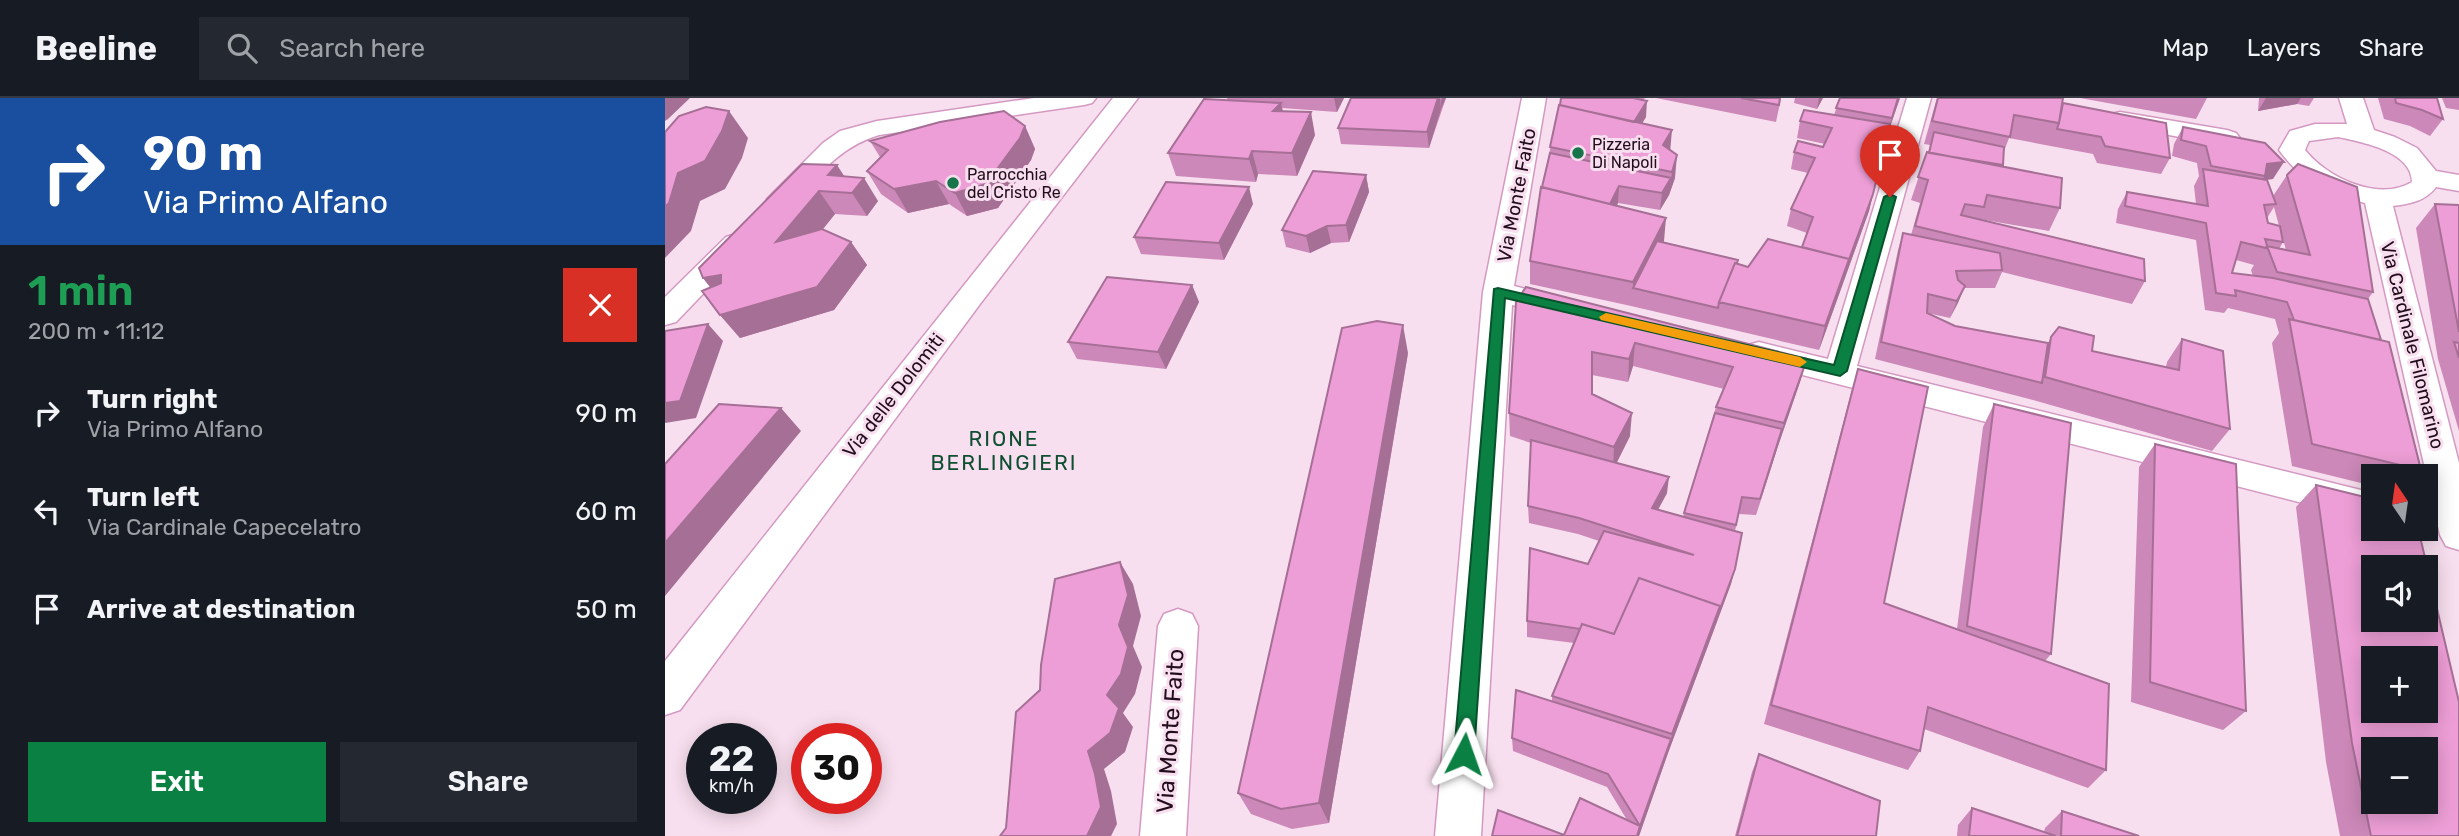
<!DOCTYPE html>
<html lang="en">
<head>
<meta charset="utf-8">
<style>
  body { margin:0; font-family:Rubik,sans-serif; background:#242831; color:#f1f3f6; height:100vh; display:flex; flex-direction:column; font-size:26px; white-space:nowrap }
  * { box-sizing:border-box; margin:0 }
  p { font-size:23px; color:#9ea1a6 }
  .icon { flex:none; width:38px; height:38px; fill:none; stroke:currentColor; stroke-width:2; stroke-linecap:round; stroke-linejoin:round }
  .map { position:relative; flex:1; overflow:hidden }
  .drawer { display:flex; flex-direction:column; background:#171b24; width:665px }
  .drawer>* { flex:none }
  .top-card { background:#1a4fa0; color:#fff; overflow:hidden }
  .needle { width:46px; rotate:347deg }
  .controls { position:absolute; left:1696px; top:366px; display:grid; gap:14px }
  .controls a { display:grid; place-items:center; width:77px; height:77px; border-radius:0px; background:#171b24; box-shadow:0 4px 18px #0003; font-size:35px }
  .speed { position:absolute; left:21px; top:625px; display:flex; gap:14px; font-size:35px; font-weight:700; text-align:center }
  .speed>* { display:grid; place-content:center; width:91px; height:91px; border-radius:50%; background:#171b24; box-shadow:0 4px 18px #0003; line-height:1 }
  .speed small { font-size:18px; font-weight:400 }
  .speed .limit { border:10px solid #d22; background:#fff; color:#111 }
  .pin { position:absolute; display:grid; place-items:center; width:60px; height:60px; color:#fff; margin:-72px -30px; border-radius:50% 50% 50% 0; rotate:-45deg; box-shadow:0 0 7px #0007 }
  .pin .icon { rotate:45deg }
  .me { position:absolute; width:77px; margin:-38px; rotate:4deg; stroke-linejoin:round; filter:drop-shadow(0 0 5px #0008) }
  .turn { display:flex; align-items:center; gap:24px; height:147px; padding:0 28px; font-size:32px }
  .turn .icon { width:91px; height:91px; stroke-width:2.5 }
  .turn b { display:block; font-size:49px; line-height:60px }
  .round { display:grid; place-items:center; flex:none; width:74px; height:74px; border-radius:0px; background:#242831 }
  .overview { display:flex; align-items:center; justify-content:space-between; height:119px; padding:0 28px }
  h1 { font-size:42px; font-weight:600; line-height:52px; color:#1e9e55 }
  .button { display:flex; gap:14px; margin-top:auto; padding:14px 28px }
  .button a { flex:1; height:80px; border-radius:0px; background:#0b8043; color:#fff; font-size:28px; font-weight:600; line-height:80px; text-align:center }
  .button a+a { background:#242831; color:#f1f3f6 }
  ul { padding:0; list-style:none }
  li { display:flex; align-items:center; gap:21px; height:98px; padding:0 28px }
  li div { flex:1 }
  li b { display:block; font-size:26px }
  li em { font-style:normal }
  header { display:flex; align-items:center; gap:42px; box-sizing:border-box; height:98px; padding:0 35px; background:#171b24; border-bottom:2px solid #363941 }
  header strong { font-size:33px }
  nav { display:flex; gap:38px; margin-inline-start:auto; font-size:24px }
  .search { width:490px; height:63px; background:#242831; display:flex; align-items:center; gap:18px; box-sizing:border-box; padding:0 24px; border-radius:0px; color:#9ea1a6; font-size:26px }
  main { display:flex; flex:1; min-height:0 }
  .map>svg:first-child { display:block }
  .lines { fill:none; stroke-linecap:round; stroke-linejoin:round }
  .street-casing { stroke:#d499c2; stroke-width:3 }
  .street { fill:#fff; fill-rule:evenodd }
  .wall { fill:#cc88b8; fill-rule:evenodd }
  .shaded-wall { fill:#a66f96 }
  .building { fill:#ed9ed6; stroke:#a66f96; stroke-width:2; fill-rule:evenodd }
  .route { fill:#0b8043; stroke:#07532c; stroke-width:2 }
  .slow { fill:#f59e0b }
  .poi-dot { fill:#15744a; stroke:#f8dfef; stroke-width:2.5 }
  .labels { text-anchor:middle; stroke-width:6; stroke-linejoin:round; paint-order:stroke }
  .far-poi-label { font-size:16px; fill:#220d1d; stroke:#f8dfef; text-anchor:start }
  .street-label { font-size:19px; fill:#220d1d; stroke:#f8dfef }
  .neighbourhood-label { font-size:21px; letter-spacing:2px; fill:#0e4e31; stroke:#f8dfef }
  .near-street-label { font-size:23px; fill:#220d1d; stroke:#f8dfef }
</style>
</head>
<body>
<header>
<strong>Beeline</strong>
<div class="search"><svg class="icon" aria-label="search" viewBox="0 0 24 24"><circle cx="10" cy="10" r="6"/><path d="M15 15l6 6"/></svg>Search here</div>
<nav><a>Map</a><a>Layers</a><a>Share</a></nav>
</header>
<main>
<section class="drawer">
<div class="top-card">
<div class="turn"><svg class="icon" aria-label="right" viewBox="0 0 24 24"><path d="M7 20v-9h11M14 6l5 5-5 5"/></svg><div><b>90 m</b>Via Primo Alfano</div></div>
</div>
<div class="overview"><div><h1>1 min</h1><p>200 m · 11:12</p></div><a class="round" style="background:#d93025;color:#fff"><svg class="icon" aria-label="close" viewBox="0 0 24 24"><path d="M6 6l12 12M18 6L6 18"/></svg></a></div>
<ul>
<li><svg class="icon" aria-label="right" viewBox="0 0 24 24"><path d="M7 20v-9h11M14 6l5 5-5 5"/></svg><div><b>Turn right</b><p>Via Primo Alfano</p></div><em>90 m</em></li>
<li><svg class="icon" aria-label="left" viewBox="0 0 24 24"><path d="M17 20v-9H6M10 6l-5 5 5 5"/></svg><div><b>Turn left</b><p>Via Cardinale Capecelatro</p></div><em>60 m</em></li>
<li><svg class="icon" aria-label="arrive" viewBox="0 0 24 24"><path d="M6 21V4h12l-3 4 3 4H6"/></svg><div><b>Arrive at destination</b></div><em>50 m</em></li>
</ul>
<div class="button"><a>Exit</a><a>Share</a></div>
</section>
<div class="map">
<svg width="1794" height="738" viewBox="0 0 1794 738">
  <rect width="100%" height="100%" fill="#f8dfef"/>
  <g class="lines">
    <g class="street-casing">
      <path id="street" d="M369,0H431L427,5L419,7L214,37C174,49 154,77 126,107L116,109L106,107L102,101L158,45L175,33L212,23Z
        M448,0H473L315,206L15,612L0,617V563Z
        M857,0H881L849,188L910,203L914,210L910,217L899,220L847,207L816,738H770L818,194Z
        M1242,0H1266L1192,268L1708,395V423L1083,263L1078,255L1083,247L1094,244L1163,261Z
        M1674,0H1698L1709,32L1730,39L1752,50L1771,73L1794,77V93L1771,89C1761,103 1744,106 1728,108L1794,365V452L1781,448L1775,437L1700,105C1665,96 1636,83 1614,52L1625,33L1650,26H1682ZM1673,39C1696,44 1747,53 1747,84C1714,104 1662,80 1640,52L1644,43Z
        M1455,14L1562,32L1571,35L1575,40L1571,45L1562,48L1446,26L1443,21L1446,16Z
        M71,136L81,139L85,145L81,151L11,224L0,227V199L61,139Z
        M513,511L527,516L533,528L521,738H475L493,528L499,516Z"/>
    </g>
    <use href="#street" class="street"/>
  </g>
  <path class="wall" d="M562,0H679L672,14L617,10L618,13L650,37L632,78L593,76L591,84L511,78L503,55L563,3Z
    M686,0H781L764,50L676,46L673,30Z
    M896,0H980L978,2L981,19L977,25L1005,53L1010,80L1004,97L995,112L953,105L952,107L999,143V144L1073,162V166L1083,169L1137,149L1142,135L1122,128L1126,111L1143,75L1126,71L1129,54L1158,49L1160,46L1132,40L1135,23L1169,17L1175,0H1173H1235L1223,35L1204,113L1154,252L966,208L865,186V163L877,89Z
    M991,0H1116L1111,24Z
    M1130,0H1158L1152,11L1129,5Z
    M1272,0H1398V5L1505,60L1496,76L1432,65L1428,56L1344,40L1338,56V69L1395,110L1384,133L1314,121L1480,183L1467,206L1337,174L1330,190H1299L1285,220L1262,215L1290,228L1383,245L1386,239L1427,253L1501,269L1502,264L1517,241L1565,331L1547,353L1368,302L1210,261L1233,152L1238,135L1246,137L1255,105L1246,102L1262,54L1263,55L1265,47L1259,46Z
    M1415,0H1542L1531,21Z
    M1594,0H1649L1644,8L1632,6L1593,13Z
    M1713,0H1772L1778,21L1765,38L1745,28L1719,21Z
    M1777,0H1794V12L1781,10Z
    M360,28L370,51L366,62L333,110L302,118L284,106L243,115L216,96L202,73L215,59L205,43Z
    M1518,29L1608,81L1600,82L1608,98L1622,77L1708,194L1703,201L1756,372L1749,378H1708V388L1627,368L1607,245L1614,235L1610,221L1563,210L1559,215L1540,212L1531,142L1451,125L1453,111L1462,94L1531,106L1529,88L1534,78L1532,65L1507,58L1509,46ZM1609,109L1614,128L1603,125L1602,120ZM1618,141L1621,152L1614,151L1618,144ZM1571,162L1589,167L1586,172L1588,178L1567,175Z
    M137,66L213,103L202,118L170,116L158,131L186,144L202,167L169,212L75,240L55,217L45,189L38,180Z
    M701,77L704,94L684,144L666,145L645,155L621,149L617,132Z
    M588,106L559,162L476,156L469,139Z
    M1770,106L1794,107V333L1773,261L1751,130Z
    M527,187L534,204L501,271L412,261L403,244Z
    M851,204L1142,261L1135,284L1113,348L1091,417L1074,416L1070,433L1066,486L1003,655L974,738L899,737L962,722L942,689L848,653L847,640L887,604V598L909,545L862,539V523L923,466L934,443L913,436L864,425L863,408L866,345L845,338L844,315ZM968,268L1059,291L1051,309L1018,419L993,412L1002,395L952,364L965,338L927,296V277L963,284Z
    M743,255L664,725L627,731L586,716L573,695Z
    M1193,271L1219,505L1292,531L1318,329L1329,306L1386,556L1380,563L1441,672L1423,690L1259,631L1255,653L1243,672L1099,626L1186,295Z
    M1490,346L1581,613L1558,632L1466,604L1474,369Z
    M1651,387L1794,738H1675L1661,664L1631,409Z
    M1094,656L1211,738H1070L1087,674Z
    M1307,710L1379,734L1380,730L1397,713L1474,738H1292L1293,727Z"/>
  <path class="shaded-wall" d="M0,0H25L3,21L0,23Z
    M669,0H679L672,14Z
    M773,0H775L776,11L764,50L762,34Z
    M777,0H781L776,11V3Z
    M1154,0H1158L1152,11Z
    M1233,0H1235L1220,42L1227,20Z
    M1601,0H1636L1632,6L1593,13Z
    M982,3L981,19L965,45L966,28Z
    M616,5L621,28L608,13Z
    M64,13L83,40L77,60L60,91L35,103L26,133L0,160V109L13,75Z
    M646,14L650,37L632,78L627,55Z
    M360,28L370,51L366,62L333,110L302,118L290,95Z
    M1007,32L1005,55L998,47Z
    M587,53L593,76L591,84L584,61Z
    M1012,57L1010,80L1004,97L1007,74Z
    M1619,64L1608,81L1597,82L1600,78L1602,66Z
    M172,67L187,90L163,77Z
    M701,77L704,94L684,144L681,127Z
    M199,80L213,103L202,118L187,95Z
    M1006,80L1004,97L995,112L997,95Z
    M271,83L284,106L243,115L229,91Z
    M954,88L953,105L941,128L942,111Z
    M584,89L588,106L559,162L554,145Z
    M154,93L170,116L129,167L111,144Z
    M1208,96L1204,113L1154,252L1160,228Z
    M1001,120L999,143L974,192L968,190V184Z
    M662,128L666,145L645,155L641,138Z
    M186,144L202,167L169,212L75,240L55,217Z
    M56,177L57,204L38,180Z
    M527,187L534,204L501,271L493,254Z
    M1300,188L1293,205L1285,220L1292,203Z
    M43,226L58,243L31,320L0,325V305Z
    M738,227L743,255L664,725L654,705Z
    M970,245L968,268L963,284L964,261Z
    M1142,261L1135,284L1113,348L1091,417L1119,325Z
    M116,310L136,333L0,498V445Z
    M967,315L965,338L948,372L949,349Z
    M1004,379L1002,395L985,426L987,410Z
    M455,464L468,486L476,518L468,548L477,569L470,596L458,615L468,629L460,654L439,671L446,693L452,726L446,738H422L423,653L442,597L454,527Z
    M1070,471L1066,486L1003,655L1007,636Z
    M1006,641L1003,655L974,738H972Z"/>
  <path class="building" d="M686,0H773L762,34L673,30Z
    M896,0H968L982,3L969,24L895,7Z
    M1076,0H1115L1114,7Z
    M1175,0H1233L1227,20L1171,10Z
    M1273,0H1398L1394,25L1349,17L1345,39L1267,23Z
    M1730,0H1772L1778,21L1757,12L1731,5Z
    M539,1L616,5L608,13L646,14L627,55L587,53L584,61L503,55Z
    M1398,5L1501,25L1505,60L1440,48L1436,39L1392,31L1394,25Z
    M894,7L1007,32L998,47L1012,57L1007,74L885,49Z
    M41,9L64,13L57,33L40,63L13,75L4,105L0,109V34L14,18Z
    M1139,12L1225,26L1208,96L1182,167L1184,161L1137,149L1148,119L1126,111L1150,60L1129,54L1133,43L1158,49L1167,30L1135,23Z
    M339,13L360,28L355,40L321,86L290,95L271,83L229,91L202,73L223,52L205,43L275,24Z
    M1518,29L1600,45L1619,64L1602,66L1600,78L1546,68L1541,48L1516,42Z
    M1269,34L1339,49L1338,67L1264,55Z
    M1262,54L1397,80L1395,110L1322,97L1319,109L1300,106L1296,117L1479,161L1480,183L1250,128L1263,82L1253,79Z
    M885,55L1006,80L997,95L954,88L945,106L877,89Z
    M137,66L172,67L163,77L199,80L187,95L154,93L111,144L157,131L186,144L152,189L55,217L37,193L56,185V177L38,180L34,170Z
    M1633,66L1692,89L1708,194L1612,174L1602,148L1645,157L1622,77Z
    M1538,71L1602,82L1611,106L1599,107L1603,125L1615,128L1618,144L1600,141L1603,150L1602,148L1601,150L1576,144L1567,175L1608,180L1703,201L1716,242L1629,222L1622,204L1570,192L1571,198L1551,195L1541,125L1460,108L1462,94L1543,108Z
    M648,73L701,77L681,127L662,128L641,138L617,132Z
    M501,84L584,89L554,145L469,139Z
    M876,89L1001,120L968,184L865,163Z
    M1770,106L1794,107V234Z
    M1238,135L1335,155L1337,172L1291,173L1293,182L1300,188L1292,203L1263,196L1262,215L1290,228L1383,245L1377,285L1216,244Z
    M1103,141L1184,161L1160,228L1054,204L1070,165L1083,169Z
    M992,143L1073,162L1072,165H1070L1054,204L1053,210L968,190Z
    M442,179L527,187L493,254L403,244Z
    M861,189L1142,261L1119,325L1051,309L1068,269L970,245L964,261L927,254V296L967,315L949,349L844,315L851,204Z
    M1624,221L1724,244L1756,372L1647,346Z
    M712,223L738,227L654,705L616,711L573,695L677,230Z
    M43,226L15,303L0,305V233Z
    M1394,229L1429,238L1427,253L1514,272L1517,241L1558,253L1565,331L1380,279L1386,239Z
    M1789,244L1794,245V260Z
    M1193,271L1263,289L1219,505L1444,586L1441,672L1263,609L1255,653L1106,607Z
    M54,306L116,310L0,445V366Z
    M1329,306L1406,325L1386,556L1302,528Z
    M1050,315L1117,331L1095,401L1077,399L1071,427L1019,415Z
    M866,342L1004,379L987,410L1077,435L1070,471L1054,514L1055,508L974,480L949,536L917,526L915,531L862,523L865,450L923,466L939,433L1029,457L914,420L863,408Z
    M1490,346L1571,366L1581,613L1485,584Z
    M1651,387L1708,401V430H1753L1794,604V738H1706L1687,645ZM1708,469H1760V522H1708ZM1708,560H1760V612H1708ZM1708,651H1760V704H1708Z
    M455,464L463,497L454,527L463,549L456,576L442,597L454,610L445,635L423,653L430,676L436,709L422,738H335L341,730L351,614L375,592L376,567L390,481Z
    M974,480L1055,508L1007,636L887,598L917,526L949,536Z
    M851,592L1006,641L975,728L943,676L847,640Z
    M1094,656L1215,703L1211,738H1072Z
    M915,700L975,728L972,738H827L833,712L899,737Z
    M1307,710L1391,738H1304Z
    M1397,713L1474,738H1396Z"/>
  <path class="route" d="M1225,96L1231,99L1182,273L1175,278L840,200L809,656L806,663L799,666L792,663L789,656L829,191L833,190L1169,267L1219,99Z"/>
  <path class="slow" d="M941,215L1135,259L1142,264L1135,269L936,222L934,219Z"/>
  <g class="poi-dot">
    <circle cx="913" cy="55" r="7"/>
    <circle cx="288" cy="85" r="7"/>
  </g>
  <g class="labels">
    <g class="far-poi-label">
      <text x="927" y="52">Pizzeria<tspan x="927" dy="18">Di Napoli</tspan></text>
      <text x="302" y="82">Parrocchia<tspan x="302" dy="18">del Cristo Re</tspan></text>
    </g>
    <g class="street-label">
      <text transform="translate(851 97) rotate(-79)" y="7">Via Monte Faito</text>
      <text transform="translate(1748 247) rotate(76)" y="7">Via Cardinale Filomarino</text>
      <text transform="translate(228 297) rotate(-52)" y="7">Via delle Dolomiti</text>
    </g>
    <g class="neighbourhood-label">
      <text x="339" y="348">RIONE<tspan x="339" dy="24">BERLINGIERI</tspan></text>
    </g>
    <g class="near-street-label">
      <text transform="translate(505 633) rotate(-86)" y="8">Via Monte Faito</text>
    </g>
  </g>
</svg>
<div class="controls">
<a><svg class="needle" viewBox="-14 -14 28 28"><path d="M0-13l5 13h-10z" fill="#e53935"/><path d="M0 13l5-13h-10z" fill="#9ea1a6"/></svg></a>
<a><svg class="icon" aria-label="sound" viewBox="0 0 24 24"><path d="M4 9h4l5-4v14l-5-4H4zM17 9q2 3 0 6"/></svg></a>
<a>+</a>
<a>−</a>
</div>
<div class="speed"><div>22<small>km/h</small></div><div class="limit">30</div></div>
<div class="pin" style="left:1225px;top:99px;background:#d93025"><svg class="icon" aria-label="arrive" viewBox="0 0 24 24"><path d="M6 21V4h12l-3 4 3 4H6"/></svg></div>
<svg class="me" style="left:799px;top:656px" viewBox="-20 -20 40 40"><path d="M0-17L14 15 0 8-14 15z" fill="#0b8043" stroke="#fff" stroke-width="4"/></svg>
</div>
</main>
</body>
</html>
